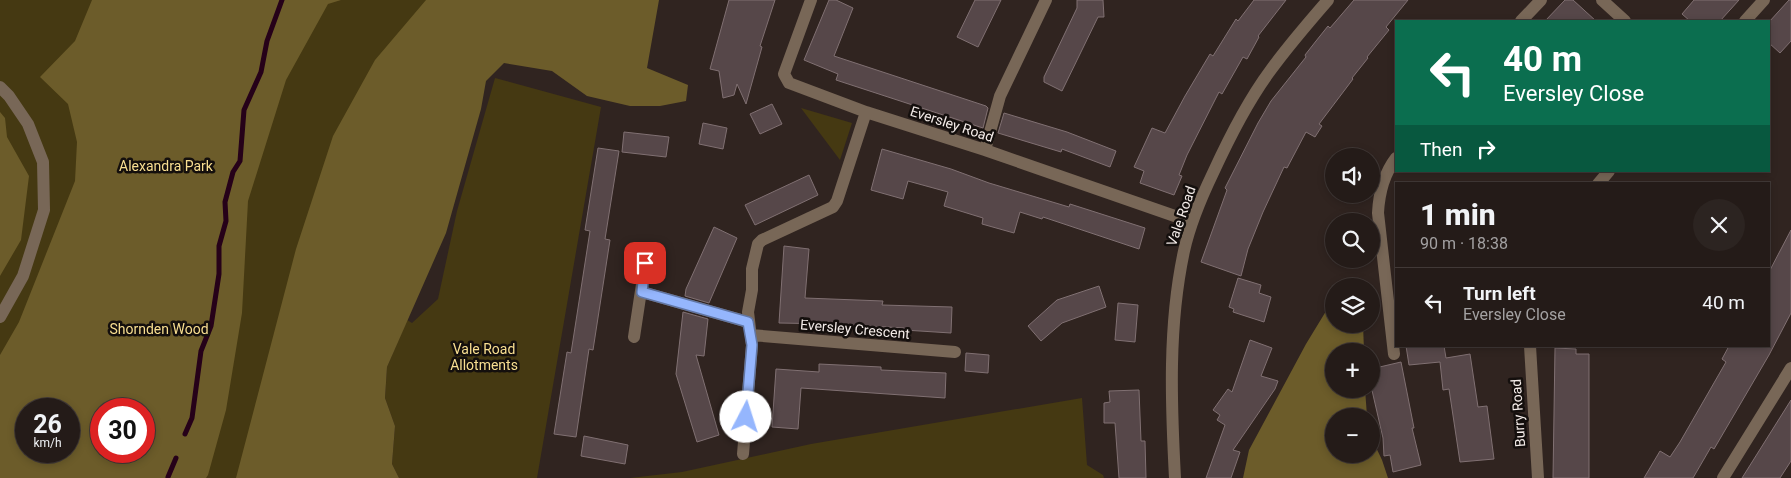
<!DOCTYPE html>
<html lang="en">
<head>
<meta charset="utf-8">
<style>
  body { margin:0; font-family:Roboto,sans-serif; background:#2c2421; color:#f1f3f6; height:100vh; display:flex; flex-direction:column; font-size:19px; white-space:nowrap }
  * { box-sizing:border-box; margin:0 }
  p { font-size:16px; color:#a3a1a2 }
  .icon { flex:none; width:28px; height:28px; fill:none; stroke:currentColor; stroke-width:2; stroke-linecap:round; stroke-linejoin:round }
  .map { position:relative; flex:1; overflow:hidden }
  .drawer { position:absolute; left:1395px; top:182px; width:375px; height:165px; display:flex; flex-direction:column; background:#241b18; border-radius:0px; box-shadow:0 2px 8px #0003,0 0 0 1px #413937 }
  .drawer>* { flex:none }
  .guide { position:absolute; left:1395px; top:20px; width:375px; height:152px; border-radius:0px; box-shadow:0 2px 8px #0003,0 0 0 1px #413937; background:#0b6e4f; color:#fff; overflow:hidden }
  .fabs { position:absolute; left:1325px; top:148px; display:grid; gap:10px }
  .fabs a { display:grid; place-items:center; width:55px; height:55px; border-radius:50%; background:#241b18; box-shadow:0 2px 8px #0003,0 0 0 1px #413937; font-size:25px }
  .speed { position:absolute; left:15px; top:398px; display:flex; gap:10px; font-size:25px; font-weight:700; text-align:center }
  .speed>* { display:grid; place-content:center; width:65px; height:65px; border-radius:50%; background:#241b18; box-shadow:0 2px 8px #0003,0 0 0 1px #413937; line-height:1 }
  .speed small { font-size:12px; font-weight:400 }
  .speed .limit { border:8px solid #d22; background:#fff; color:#111 }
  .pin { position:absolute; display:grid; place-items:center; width:42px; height:42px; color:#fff; margin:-21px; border-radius:10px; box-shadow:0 2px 8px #0006 }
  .me { position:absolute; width:55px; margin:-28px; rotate:5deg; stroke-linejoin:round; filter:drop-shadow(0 0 4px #0008) }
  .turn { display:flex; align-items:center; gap:18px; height:105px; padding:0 25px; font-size:22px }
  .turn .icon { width:65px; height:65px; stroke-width:2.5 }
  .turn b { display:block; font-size:35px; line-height:42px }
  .then { display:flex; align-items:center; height:48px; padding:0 25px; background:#0003; gap:10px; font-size:19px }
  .round { display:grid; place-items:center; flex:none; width:52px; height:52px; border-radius:26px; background:#2c2421 }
  .headline { display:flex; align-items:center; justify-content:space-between; height:85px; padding:0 25px }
  h1 { font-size:30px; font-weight:800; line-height:38px }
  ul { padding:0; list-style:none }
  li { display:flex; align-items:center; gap:15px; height:70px; padding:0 25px; border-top:1px solid #413937 }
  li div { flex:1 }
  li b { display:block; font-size:19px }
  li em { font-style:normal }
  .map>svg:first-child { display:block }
  .green { fill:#453912; fill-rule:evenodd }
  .forest { fill:#6c5c2a; fill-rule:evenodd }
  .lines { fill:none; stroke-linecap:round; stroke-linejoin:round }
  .stream { stroke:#260119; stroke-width:5 }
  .building { fill:#564749; stroke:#807072 }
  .minor { stroke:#786757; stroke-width:12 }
  .route-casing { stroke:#6176a4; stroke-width:12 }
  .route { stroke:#95b6fd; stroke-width:9 }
  .labels { text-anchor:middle; stroke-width:5; stroke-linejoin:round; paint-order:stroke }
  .street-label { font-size:14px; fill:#f4ece9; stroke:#140f0d }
  .park-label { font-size:14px; fill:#f9df91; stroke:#140f0d }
</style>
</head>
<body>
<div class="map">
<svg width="1791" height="478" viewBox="0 0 1791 478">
  <rect width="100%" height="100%" fill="#302420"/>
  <path class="green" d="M0,0H433L256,478H0ZM26,409H69V451H26ZM101,409H144V451H101Z
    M495,78L601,107L537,478H399L392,464L395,426L385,398L387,367L407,320L412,323L438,299L457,211Z
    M801,108L852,123L840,160Z
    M1082,398L1087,465L1103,475L1104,478H630L682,472L811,444Z"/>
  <path class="forest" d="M92,0H341L328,4L286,80L248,201L242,313L226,410L208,475L206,478H0V355L19,322L75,181L77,142L68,104L40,77L75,41ZM26,409H69V451H26ZM101,409H144V451H101Z
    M426,0H659L647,68L688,85L686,101L660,106H630L587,96L552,71L504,63L486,81L481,109L446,233L387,367L385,398L395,426L392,464L399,478H236L296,249L333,136L375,60Z
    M0,112L5,118L7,137L29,176L21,240L0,276Z
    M1334,298V324H1363L1364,351H1334V389H1365L1367,416H1334V454H1371V437L1382,460L1388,478H1243L1249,450L1306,344Z"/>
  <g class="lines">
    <path class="stream" d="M185,434L192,418L201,351L211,326L219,274V246L226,221L225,202L233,172L240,161L244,110L261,72L267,41L282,0
      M168,477L176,458"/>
  </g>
  <path class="building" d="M729,0H775L760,46L762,47L746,104L737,84L734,95L723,98L719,71L710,69Z
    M829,0H836L853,8L834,56L986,106L988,108L983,128L836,80L838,74L804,60Z
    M975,0H1001L978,47L957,37Z
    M1077,0H1103L1104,17H1098L1062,91L1044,82V77L1077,8Z
    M1254,0H1286L1258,36L1259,37L1247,59L1243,57L1222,94L1219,92L1187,155L1179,175L1182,176L1174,195L1140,183L1144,171L1134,167L1152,128L1165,133L1185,96L1210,54L1213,56L1236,19L1238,21Z
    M1354,0H1408L1386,27L1389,30L1367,57L1368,58L1352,78L1353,79L1319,124L1322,126L1315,137L1306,132L1287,168L1284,167L1263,212L1248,249L1241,276L1201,262L1227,190L1225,188L1258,123L1271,101L1306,57L1305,55L1316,41L1328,26L1330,28Z
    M1565,0H1573L1596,21H1545Z
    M1694,0H1739L1720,21H1690L1682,14Z
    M1789,0H1791V41L1780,53L1769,43V22Z
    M772,104L782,124L760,134L750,114Z
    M1004,113L1067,132L1116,151L1110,167L1062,149L1061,152L998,133Z
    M703,123L727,128L723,149L699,144Z
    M624,132L669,137L666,157L622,152Z
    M598,148L619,151L605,239L610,240L593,350L589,349L576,437L554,434L567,352L571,353L590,231L585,230Z
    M882,149L951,169L989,183L1069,207L1070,204L1145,228L1139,249L1043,217L1042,219L1020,212L1014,233L982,224L983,218L944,206L948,192L908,181L903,199L871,190Z
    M809,175L818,195L755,225L745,205Z
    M714,227L737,238L709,303L685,296L686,289Z
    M1791,230V313L1769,355L1714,449L1711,447L1693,478H1644L1660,451L1670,457L1680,442L1726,362L1722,359L1729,346H1769V272Z
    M784,246L809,249L805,298L883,301L882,305L952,307L951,333L904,330V328L834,324L779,323Z
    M1238,278L1261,285L1259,293L1271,297L1264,322L1233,312L1234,309L1229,307Z
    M1099,286L1106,307L1062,323L1041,341L1028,326L1057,300Z
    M1118,303L1138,305L1135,342L1115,340Z
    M683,312L708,319L704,356L696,355L719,435L697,442L676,374Z
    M1250,340L1272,348L1261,376L1278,381L1275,389L1233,450L1240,452L1231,478H1206L1225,425L1217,420L1220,415L1213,410L1228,389L1232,392Z
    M1406,346H1444L1446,358L1470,354L1478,407L1487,406L1494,459L1460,462L1449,389L1443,390L1440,362L1409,365Z
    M1555,348L1576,349V354H1589V478H1553Z
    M966,353L989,355L988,373L965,371Z
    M1401,362L1414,428H1412L1421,465L1393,472L1390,455L1384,456L1383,438L1371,386V369Z
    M819,364L881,367V370L946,373L945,398L801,388L798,429L772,427L776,369L819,372Z
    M1139,390L1141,441H1145L1146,478H1119L1115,423H1104V403L1110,402L1109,391Z
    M1791,400V461L1780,478H1742Z
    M584,436L628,445L625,464L581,456Z"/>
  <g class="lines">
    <path class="minor" d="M811,0L784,74L789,83L866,112L985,150L1192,222
      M1602,0L1625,21
      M1521,21L1541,0
      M1745,21L1764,0
      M0,87L9,96L28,124L43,162L44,210L23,276L0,317
      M985,150L1000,96L1046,0
      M1598,184L1609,171
      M642,292L748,322
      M751,335L955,352
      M634,337L647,251
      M1530,346L1538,478
      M1394,354L1378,213C1379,193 1383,175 1396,158
      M743,454L752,345L748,312L752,290V269L758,244L762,240L833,207L837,201L866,112
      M1175,478C1171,403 1168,325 1184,251C1190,224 1201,198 1213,173C1229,138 1247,102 1270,71C1288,46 1308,23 1328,0
      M1723,478L1791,368"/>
  </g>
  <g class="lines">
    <g class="route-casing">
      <path id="route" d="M645,263L642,292L748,322L752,345L746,417"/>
    </g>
    <use href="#route" class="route"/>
  </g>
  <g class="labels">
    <g class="street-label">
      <text transform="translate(952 124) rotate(18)" y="5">Eversley Road</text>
      <text transform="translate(1181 216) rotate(-71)" y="5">Vale Road</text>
      <text transform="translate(855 329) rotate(5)" y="5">Eversley Crescent</text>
      <text transform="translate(1518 413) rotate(-94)" y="5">Burry Road</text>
    </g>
    <g class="park-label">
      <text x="166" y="171">Alexandra Park</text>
      <text x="159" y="334">Shornden Wood</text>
      <text x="484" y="354">Vale Road<tspan x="484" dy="16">Allotments</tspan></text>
    </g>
  </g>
</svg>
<div class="fabs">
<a><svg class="icon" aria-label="sound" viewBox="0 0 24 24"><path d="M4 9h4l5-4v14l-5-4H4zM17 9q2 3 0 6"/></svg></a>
<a><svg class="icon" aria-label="search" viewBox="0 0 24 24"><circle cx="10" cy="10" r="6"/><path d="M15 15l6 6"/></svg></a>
<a><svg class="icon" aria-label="layers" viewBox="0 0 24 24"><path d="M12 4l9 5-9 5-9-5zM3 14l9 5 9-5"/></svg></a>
<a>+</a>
<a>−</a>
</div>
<div class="speed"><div>26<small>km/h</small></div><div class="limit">30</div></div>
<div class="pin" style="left:645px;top:263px;background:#d93025"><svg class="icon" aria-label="arrive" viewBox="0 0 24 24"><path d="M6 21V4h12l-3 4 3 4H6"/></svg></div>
<svg class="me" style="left:746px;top:417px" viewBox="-20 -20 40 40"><circle r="19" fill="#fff"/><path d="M0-13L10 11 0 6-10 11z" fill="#95b6fd"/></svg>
<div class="guide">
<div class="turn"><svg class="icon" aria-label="left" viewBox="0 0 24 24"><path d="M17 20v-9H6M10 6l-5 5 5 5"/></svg><div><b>40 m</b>Eversley Close</div></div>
<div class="then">Then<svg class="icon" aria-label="right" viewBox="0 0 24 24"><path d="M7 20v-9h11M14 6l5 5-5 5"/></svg></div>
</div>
<section class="drawer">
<div class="headline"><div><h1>1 min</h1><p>90 m · 18:38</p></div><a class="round"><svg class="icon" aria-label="close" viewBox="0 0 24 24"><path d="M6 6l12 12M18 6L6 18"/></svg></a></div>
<ul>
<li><svg class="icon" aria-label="left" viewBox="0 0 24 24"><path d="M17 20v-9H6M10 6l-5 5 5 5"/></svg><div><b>Turn left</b><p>Eversley Close</p></div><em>40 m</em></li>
</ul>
</section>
</div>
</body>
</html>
